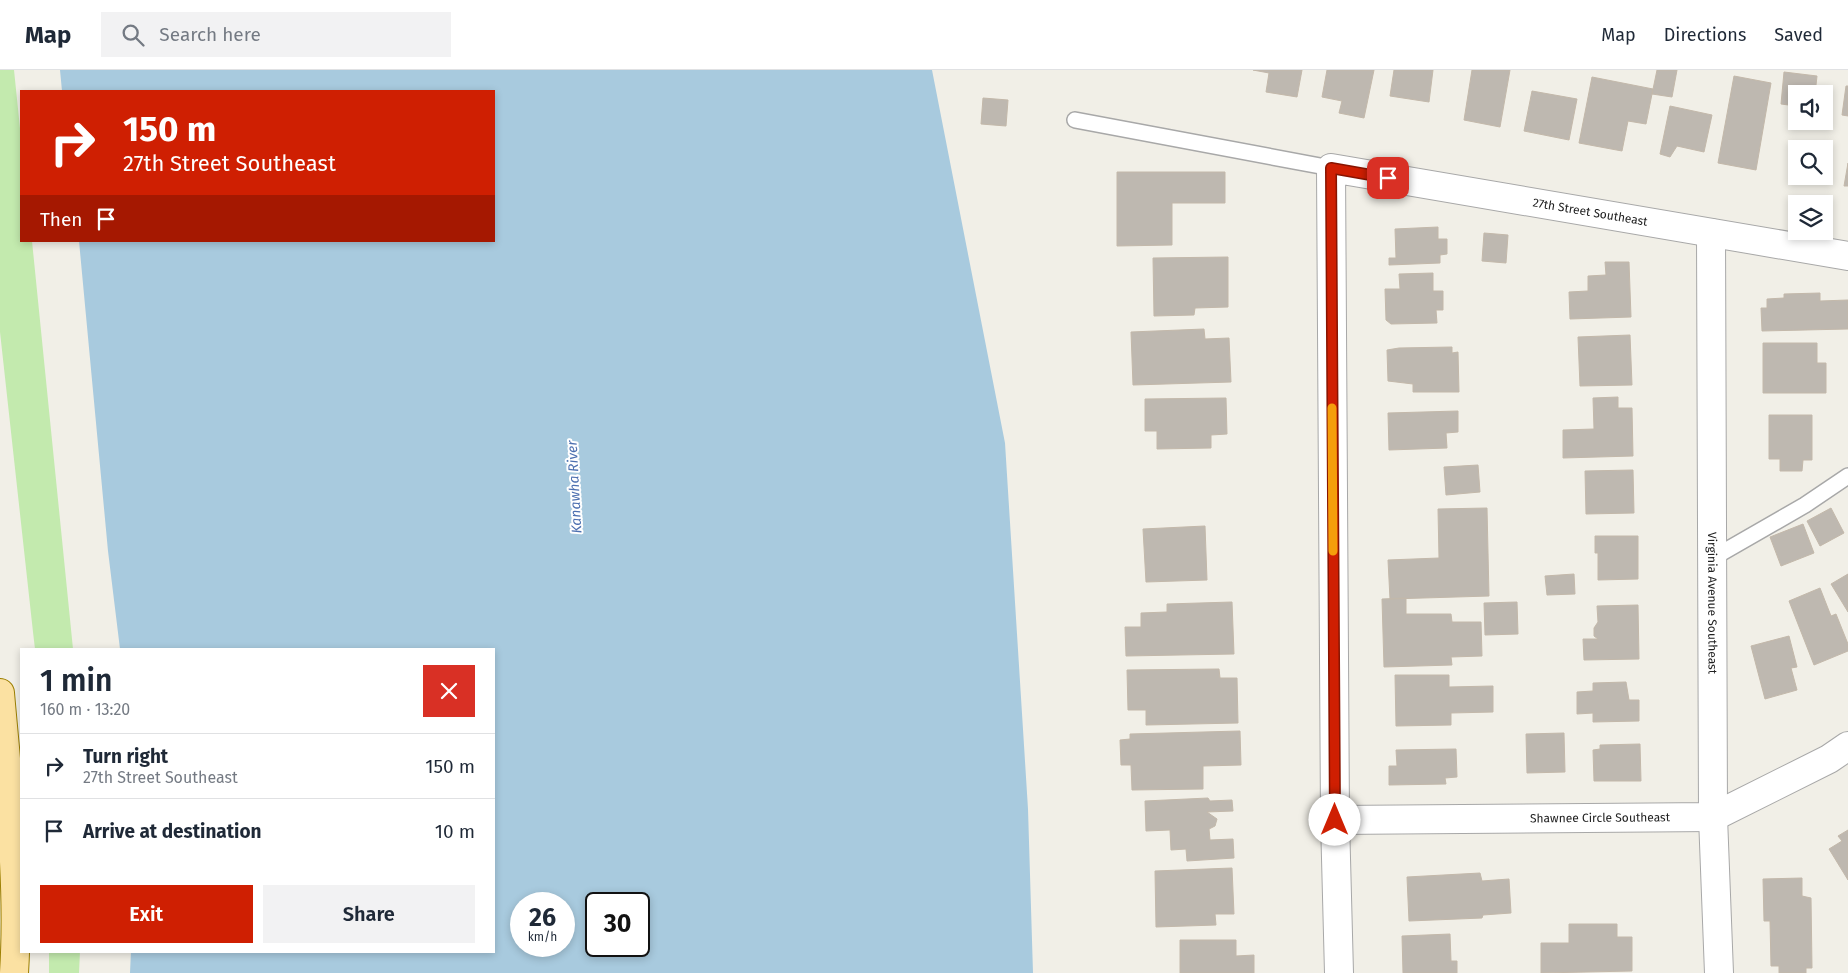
<!DOCTYPE html>
<html lang="en">
<head>
<meta charset="utf-8">
<style>
  body { margin:0; font-family:"Fira Sans",sans-serif; background:#f2f2f3; color:#1f2937; height:100vh; display:flex; flex-direction:column; font-size:19px; white-space:nowrap }
  * { box-sizing:border-box; margin:0 }
  p { font-size:16px; color:#747a83 }
  .icon { flex:none; width:28px; height:28px; fill:none; stroke:currentColor; stroke-width:2; stroke-linecap:round; stroke-linejoin:round }
  .map { position:relative; flex:1; overflow:hidden }
  .details { position:absolute; left:20px; top:578px; width:475px; height:305px; display:flex; flex-direction:column; background:#fff; border-radius:0px; box-shadow:0 2px 8px #0003 }
  .details>* { flex:none }
  .guide { position:absolute; left:20px; top:20px; width:475px; height:152px; border-radius:0px; box-shadow:0 2px 8px #0003; background:#cf1f02; color:#fff; overflow:hidden }
  .fabs { position:absolute; left:1788px; top:15px; display:grid; gap:10px }
  .fabs a { display:grid; place-items:center; width:45px; height:45px; border-radius:0px; background:#fff; box-shadow:0 2px 8px #0003; font-size:25px }
  .speed { position:absolute; left:510px; top:822px; display:flex; gap:10px; font-size:25px; font-weight:700; text-align:center }
  .speed>* { display:grid; place-content:center; width:65px; height:65px; border-radius:50%; background:#fff; box-shadow:0 2px 8px #0003; line-height:1 }
  .speed small { font-size:12px; font-weight:400 }
  .speed .limit { border:2px solid #111; border-radius:8px; background:#fff; color:#111 }
  .pin { position:absolute; display:grid; place-items:center; width:42px; height:42px; color:#fff; margin:-21px; border-radius:10px; box-shadow:0 2px 8px #0006 }
  .me { position:absolute; width:55px; margin:-28px; rotate:0deg; stroke-linejoin:round; filter:drop-shadow(0 0 4px #0008) }
  .turn { display:flex; align-items:center; gap:18px; height:105px; padding:0 20px; font-size:22px }
  .turn .icon { width:65px; height:65px; stroke-width:2.5 }
  .turn b { display:block; font-size:35px; line-height:42px }
  .then { display:flex; align-items:center; height:48px; padding:0 20px; background:#0003; gap:10px; font-size:19px }
  .round { display:grid; place-items:center; flex:none; width:52px; height:52px; border-radius:0px; background:#f2f2f3 }
  .summary { display:flex; align-items:center; justify-content:space-between; height:85px; padding:0 20px }
  h1 { font-size:30px; font-weight:600; line-height:38px }
  .button { display:flex; gap:10px; margin-top:auto; padding:10px 20px }
  .button a { flex:1; height:58px; border-radius:0px; background:#cf1f02; color:#fff; font-size:20px; font-weight:600; line-height:58px; text-align:center }
  .button a+a { background:#f2f2f3; color:#1f2937 }
  ul { padding:0; list-style:none }
  li { display:flex; align-items:center; gap:15px; height:65px; padding:0 20px; border-top:1px solid #e0e1e3 }
  li div { flex:1 }
  li b { display:block; font-size:19px }
  li em { font-style:normal }
  header { display:flex; align-items:center; gap:30px; box-sizing:border-box; height:70px; padding:0 25px; background:#fff; border-bottom:1px solid #e0e1e3 }
  header strong { font-size:24px }
  nav { display:flex; gap:28px; margin-inline-start:auto; font-size:18px }
  .search { width:350px; height:45px; background:#f2f2f3; display:flex; align-items:center; gap:12px; box-sizing:border-box; padding:0 18px; border-radius:0px; color:#747a83; font-size:19px }
  .map>svg:first-child { display:block }
  .grass { fill:#c3eaae }
  .water { fill:#a8cade; fill-rule:evenodd }
  .building { fill:#beb8b0; stroke:#c3b8aa }
  .lines { fill:none; stroke-linecap:round; stroke-linejoin:round }
  .lane-casing { stroke:#a8a8a8; stroke-width:18 }
  .street-casing { stroke:#a8a8a8; stroke-width:30 }
  .primary-casing { stroke:#9c7f01; stroke-width:30 }
  .lane { stroke:#fff; stroke-width:15 }
  .street { stroke:#fff; stroke-width:28 }
  .primary { stroke:#fbe1a2; stroke-width:28 }
  .route-casing { stroke:#871401; stroke-width:12 }
  .route { stroke:#cf1f02; stroke-width:9 }
  .slow { stroke:#f59e0b; stroke-width:9 }
  .labels { text-anchor:middle; stroke-width:4; stroke-linejoin:round; paint-order:stroke }
  .street-label { font-size:12px; fill:#212121; stroke:#fff }
  .water-label { font-size:14px; font-style:italic; fill:#4d70b0; stroke:#fff }
</style>
</head>
<body>
<header>
<strong>Map</strong>
<div class="search"><svg class="icon" aria-label="search" viewBox="0 0 24 24"><circle cx="10" cy="10" r="6"/><path d="M15 15l6 6"/></svg>Search here</div>
<nav><a>Map</a><a>Directions</a><a>Saved</a></nav>
</header>
<div class="map">
<svg width="1848" height="903" viewBox="0 0 1848 903">
  <rect width="100%" height="100%" fill="#f1efe7"/>
  <path class="grass" d="M0,0H14L21,68V171H32L73,579H35L33,562L0,262Z
    M49,881H80L79,903H49Z"/>
  <path class="water" d="M60,0H932L1005,373L1028,739L1033,903H130L131,881H494V579H120L108,481L79,171H494V21H62ZM521,834H564V876H521ZM596,834H639V876H596Z"/>
  <path class="building" d="M1253,0H1302L1297,27L1266,22L1269,3Z
    M1327,0H1374L1364,48L1339,43L1342,31L1322,27Z
    M1394,0H1433L1429,32L1390,26Z
    M1472,0H1510L1500,57L1464,50Z
    M1657,0H1677L1672,27L1652,24Z
    M1784,2L1817,6L1815,24H1796V36L1781,34Z
    M1734,6L1771,13L1756,100L1718,93Z
    M1592,7L1653,19L1646,54L1628,51L1622,81L1579,73Z
    M1846,16H1848V46L1842,45Z
    M1532,21L1577,29L1569,70L1524,61Z
    M983,28L1008,30L1006,56L981,54Z
    M1670,36L1712,45L1704,82L1677,76L1670,87L1660,84Z
    M1848,93V116H1844Z
    M1117,102H1225V133H1172V175L1117,176Z
    M1438,157V169H1447V184L1440,185V193L1389,195V188H1396L1395,159Z
    M1484,163L1508,165L1506,193L1482,191Z
    M1228,187V237L1195,238L1194,245L1154,246L1153,188Z
    M1605,192H1629L1631,247L1570,249L1569,222L1588,221V206L1606,205Z
    M1433,203V221H1443V240H1436L1437,253L1391,254L1386,250L1385,219H1400L1399,204Z
    M1820,223V231L1848,230V259L1762,261L1761,238H1767V229L1784,228V224Z
    M1204,259L1205,269L1229,268L1231,312L1133,315L1131,262Z
    M1630,265L1632,315L1580,316L1578,267Z
    M1763,273H1817V293H1826V323H1763Z
    M1452,277V283L1458,282L1459,322H1413V314L1388,311L1387,280L1399,278Z
    M1618,327V338H1632L1633,386L1563,388V360L1594,359L1593,328Z
    M1226,328L1227,364L1211,365V378L1157,379V361H1145V329Z
    M1458,341V362L1446,363L1447,378L1389,380L1388,343Z
    M1769,345H1812V390H1803L1802,401H1780V389H1769Z
    M1478,395L1480,422L1446,425L1444,397Z
    M1633,400L1634,443L1586,444L1585,401Z
    M1487,438L1489,526L1390,529L1388,490L1439,488L1438,439Z
    M1831,438L1844,463L1820,476L1807,451Z
    M1803,454L1814,483L1781,496L1770,467Z
    M1205,456L1207,510L1146,512L1143,459Z
    M1595,466H1638V509L1598,510V483H1595Z
    M1574,504L1575,524L1547,525L1545,506Z
    M1848,504V542L1831,514Z
    M1820,518L1831,546L1836,544L1848,574V581L1814,595L1789,531Z
    M1406,528V544H1451L1452,552H1481L1482,586L1451,587L1452,595L1384,597L1382,529Z
    M1232,532L1234,584L1126,586L1125,557H1141V543L1167,542V534Z
    M1517,532L1518,564L1485,565L1484,533Z
    M1638,535L1639,589L1584,590L1583,569H1598L1594,566V558L1598,552L1597,536Z
    M1789,566L1797,597L1791,598L1797,620L1765,629L1751,576Z
    M1219,599L1220,608H1237L1238,653L1146,655V640H1128L1127,600Z
    M1395,605H1449V617L1493,616V642L1451,643V655L1396,656Z
    M1626,612L1629,630H1639V651L1593,652V643L1577,644V622L1593,621V613Z
    M1240,661L1241,695L1203,696V719L1132,720L1131,695H1121L1120,670L1130,669V664Z
    M1564,663L1565,702L1527,703L1526,664Z
    M1640,674L1641,711H1594L1593,680L1600,679V675Z
    M1456,679L1457,707L1445,708L1446,714L1389,715V696H1397L1396,680Z
    M1208,728L1210,731L1232,730L1233,741L1207,742L1217,749L1215,756L1209,759L1210,770L1233,769L1234,788L1187,791L1186,779L1171,780L1170,760L1146,761L1145,731Z
    M1848,760V810L1829,779L1842,771L1838,766Z
    M1232,798L1234,844H1215L1216,855L1156,857L1155,801Z
    M1480,803L1482,811L1509,809L1511,843L1483,845L1482,848L1409,851L1407,807Z
    M1802,808V826L1811,828L1812,898H1806V903H1779V896H1771L1770,851H1764L1763,809Z
    M1569,854H1617V867H1632V901L1541,903V873H1569Z
    M1450,864L1451,891H1457V903H1403L1402,866Z
    M1180,870H1236V886L1254,885V903H1180Z"/>
  <g class="lines">
    <g class="lane-casing">
      <path id="lane" d="M1075,50L1331,98
        M1711,489L1805,435L1848,406"/>
    </g>
    <g class="street-casing">
      <g id="street">
        <path id="s1" d="M1711,163L1713,747L1719,903"/>
        <path id="s2" d="M1335,750L1713,747L1829,689L1848,676"/>
        <path id="s3" d="M1339,903L1335,750L1331,98L1848,186"/>
      </g>
    </g>
    <g class="primary-casing">
      <path id="primary" d="M0,623C8,716 20,810 14,903"/>
    </g>
    <use href="#lane" class="lane"/>
    <use href="#street" class="street"/>
    <use href="#primary" class="primary"/>
  </g>
  <g class="lines">
    <g class="route-casing">
      <path id="route" d="M1335,750L1331,98L1388,108"/>
    </g>
    <use href="#route" class="route"/>
    <path class="slow" d="M1332,338L1333,481"/>
  </g>
  <g class="labels">
    <g class="street-label">
      <text dy="4" stroke="none"><textPath href="#s3" startOffset="1068">27th Street Southeast</textPath></text>
      <text dy="4" stroke="none"><textPath href="#s1" startOffset="370">Virginia Avenue Southeast</textPath></text>
      <text dy="4" stroke="none"><textPath href="#s2" startOffset="265">Shawnee Circle Southeast</textPath></text>
    </g>
    <g class="water-label">
      <text transform="translate(574 417) rotate(-93)" y="5">Kanawha River</text>
    </g>
  </g>
</svg>
<div class="fabs">
<a><svg class="icon" aria-label="sound" viewBox="0 0 24 24"><path d="M4 9h4l5-4v14l-5-4H4zM17 9q2 3 0 6"/></svg></a>
<a><svg class="icon" aria-label="search" viewBox="0 0 24 24"><circle cx="10" cy="10" r="6"/><path d="M15 15l6 6"/></svg></a>
<a><svg class="icon" aria-label="layers" viewBox="0 0 24 24"><path d="M12 4l9 5-9 5-9-5zM3 14l9 5 9-5"/></svg></a>
</div>
<div class="speed"><div>26<small>km/h</small></div><div class="limit">30</div></div>
<div class="pin" style="left:1388px;top:108px;background:#d93025"><svg class="icon" aria-label="arrive" viewBox="0 0 24 24"><path d="M6 21V4h12l-3 4 3 4H6"/></svg></div>
<svg class="me" style="left:1335px;top:750px" viewBox="-20 -20 40 40"><circle r="19" fill="#fff"/><path d="M0-13L10 11 0 6-10 11z" fill="#cf1f02"/></svg>
<div class="guide">
<div class="turn"><svg class="icon" aria-label="right" viewBox="0 0 24 24"><path d="M7 20v-9h11M14 6l5 5-5 5"/></svg><div><b>150 m</b>27th Street Southeast</div></div>
<div class="then">Then<svg class="icon" aria-label="arrive" viewBox="0 0 24 24"><path d="M6 21V4h12l-3 4 3 4H6"/></svg></div>
</div>
<section class="details">
<div class="summary"><div><h1>1 min</h1><p>160 m · 13:20</p></div><a class="round" style="background:#d93025;color:#fff"><svg class="icon" aria-label="close" viewBox="0 0 24 24"><path d="M6 6l12 12M18 6L6 18"/></svg></a></div>
<ul>
<li><svg class="icon" aria-label="right" viewBox="0 0 24 24"><path d="M7 20v-9h11M14 6l5 5-5 5"/></svg><div><b>Turn right</b><p>27th Street Southeast</p></div><em>150 m</em></li>
<li><svg class="icon" aria-label="arrive" viewBox="0 0 24 24"><path d="M6 21V4h12l-3 4 3 4H6"/></svg><div><b>Arrive at destination</b></div><em>10 m</em></li>
</ul>
<div class="button"><a>Exit</a><a>Share</a></div>
</section>
</div>
</body>
</html>
